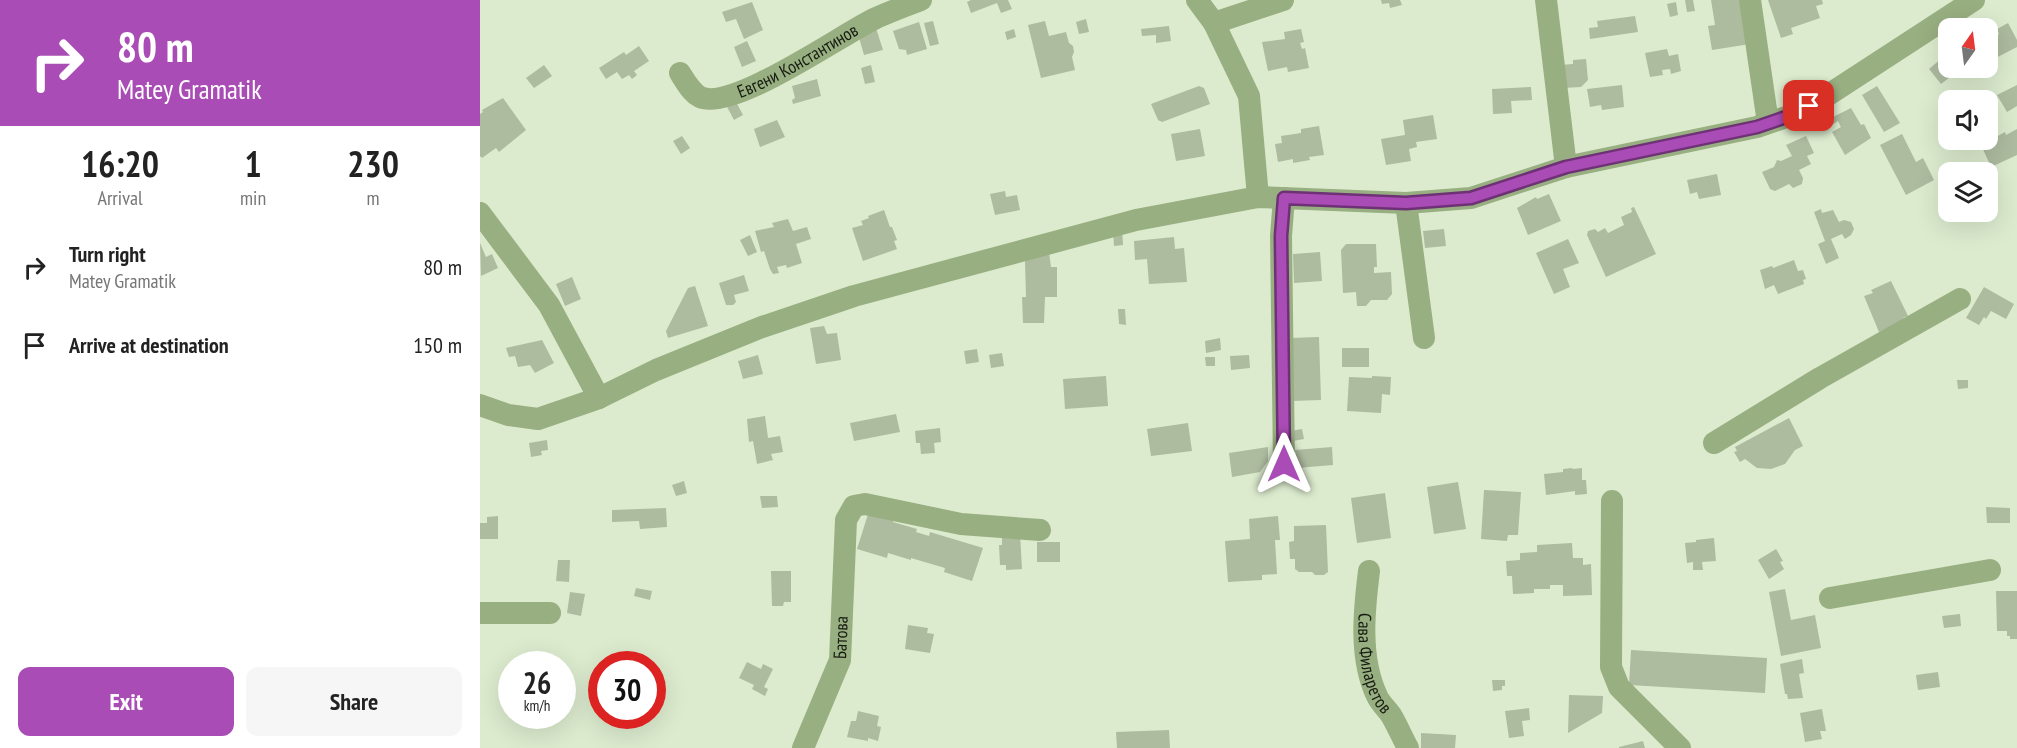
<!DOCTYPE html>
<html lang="en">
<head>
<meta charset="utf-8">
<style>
  body { margin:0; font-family:"PT Sans Narrow",sans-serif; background:#f6f6f6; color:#222; height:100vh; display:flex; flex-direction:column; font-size:22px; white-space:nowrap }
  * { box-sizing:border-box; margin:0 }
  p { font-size:20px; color:#767676 }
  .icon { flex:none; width:33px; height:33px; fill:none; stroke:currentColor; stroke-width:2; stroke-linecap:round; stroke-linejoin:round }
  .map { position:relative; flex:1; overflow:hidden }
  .drawer { display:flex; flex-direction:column; background:#fff; width:480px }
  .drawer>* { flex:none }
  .banner { background:#aa4cb5; color:#fff; overflow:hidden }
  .needle { width:39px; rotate:14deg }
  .controls { position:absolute; left:1458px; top:18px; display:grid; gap:12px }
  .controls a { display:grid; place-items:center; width:60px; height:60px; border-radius:12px; background:#fff; box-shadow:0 6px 24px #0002; font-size:30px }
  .speed { position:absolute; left:18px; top:651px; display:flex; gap:12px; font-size:30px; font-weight:700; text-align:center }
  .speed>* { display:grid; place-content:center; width:78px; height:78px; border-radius:50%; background:#fff; box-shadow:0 6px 24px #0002; line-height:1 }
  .speed small { font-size:15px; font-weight:400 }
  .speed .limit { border:9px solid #d22; background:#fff; color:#111 }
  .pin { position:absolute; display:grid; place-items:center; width:51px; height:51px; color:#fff; margin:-26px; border-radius:12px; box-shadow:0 3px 9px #0006 }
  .me { position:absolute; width:66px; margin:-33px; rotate:0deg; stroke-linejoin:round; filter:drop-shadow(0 0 4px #0008) }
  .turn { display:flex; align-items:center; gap:21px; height:126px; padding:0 18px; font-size:27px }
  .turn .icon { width:78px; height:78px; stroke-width:2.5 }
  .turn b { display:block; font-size:42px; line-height:51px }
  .eta { display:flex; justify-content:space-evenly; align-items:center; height:102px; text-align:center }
  .eta b { font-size:36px; font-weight:700; line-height:42px }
  .cta { display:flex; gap:12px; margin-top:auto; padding:12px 18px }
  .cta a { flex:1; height:69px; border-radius:12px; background:#aa4cb5; color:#fff; font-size:24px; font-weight:700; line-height:69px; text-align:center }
  .cta a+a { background:#f6f6f6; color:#222 }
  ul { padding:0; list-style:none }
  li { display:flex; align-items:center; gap:18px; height:78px; padding:0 18px }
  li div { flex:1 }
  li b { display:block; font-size:22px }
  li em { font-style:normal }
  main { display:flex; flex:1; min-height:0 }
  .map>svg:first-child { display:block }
  .building { fill:#adbb9f }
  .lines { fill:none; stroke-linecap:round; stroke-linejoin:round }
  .minor { stroke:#98af81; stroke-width:22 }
  .route-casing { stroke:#6e3176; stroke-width:15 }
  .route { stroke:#aa4cb5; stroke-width:10 }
  .labels { text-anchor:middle; stroke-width:4.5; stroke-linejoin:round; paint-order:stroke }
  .street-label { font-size:18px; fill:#161b11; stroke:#fff }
</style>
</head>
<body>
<main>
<section class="drawer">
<div class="banner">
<div class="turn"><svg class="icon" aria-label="right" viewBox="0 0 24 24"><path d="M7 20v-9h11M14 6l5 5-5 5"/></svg><div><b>80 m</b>Matey Gramatik</div></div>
</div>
<div class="eta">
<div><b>16:20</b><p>Arrival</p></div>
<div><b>1</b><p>min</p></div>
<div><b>230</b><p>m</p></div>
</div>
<ul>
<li><svg class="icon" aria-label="right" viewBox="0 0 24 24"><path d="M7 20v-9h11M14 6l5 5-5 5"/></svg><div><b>Turn right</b><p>Matey Gramatik</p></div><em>80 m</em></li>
<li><svg class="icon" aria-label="arrive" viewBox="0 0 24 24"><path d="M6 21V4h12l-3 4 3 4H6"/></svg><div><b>Arrive at destination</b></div><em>150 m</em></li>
</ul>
<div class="cta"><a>Exit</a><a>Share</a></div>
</section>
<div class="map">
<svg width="1537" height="748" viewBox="0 0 1537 748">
  <rect width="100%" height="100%" fill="#dcebce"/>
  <path class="building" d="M491,0H528L532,9L521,13L517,3L491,13L487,2Z
    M901,0H920L922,5L910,8L909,3L902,4Z
    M1205,0H1213L1215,11L1207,12Z
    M1231,0H1261L1270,44L1232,50L1228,26L1235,25Z
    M1288,0H1342L1343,4L1336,6L1340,18L1311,28L1313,34L1301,38Z
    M272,2L283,30L264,39L256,19L246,22L242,12Z
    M1196,2L1198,15L1190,17L1187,4Z
    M1155,16L1158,32L1110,39L1109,28L1118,27L1117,21Z
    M606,19L609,32L599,34L596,22Z
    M453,21L459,44L450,46L444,23Z
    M565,21L569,36L586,32L589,43L593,46L594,52L592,57L595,70L561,78L548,25Z
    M439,22L447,49L427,55L426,50L419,49L413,31Z
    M1528,23L1537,40V47L1508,62V41L1519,34L1517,29Z
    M689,26L691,41L676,43V35L662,36L661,29Z
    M396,28L403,50L384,55L378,34Z
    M534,29L536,37L527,40L525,32Z
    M821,29L824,42L820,43L822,49L825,48L829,68L808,72L807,67L788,71L782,42L805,39L804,32Z
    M267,41L276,61L262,67L254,47Z
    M159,46L169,61L154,71L157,75L152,79L149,75L142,79L137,72L126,79L119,68L144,52L146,55Z
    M1187,49L1189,56L1198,54L1201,71L1191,74L1190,69L1182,70L1183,75L1170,77L1165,53Z
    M1468,53V68H1482L1461,84L1449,69Z
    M1106,59L1108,80L1101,87L1083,88L1080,65L1093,64V60Z
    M64,65L72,76L54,88L46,78Z
    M391,65L395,82L385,84L381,68Z
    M337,79L341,96L313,104L312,100L315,98L312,86Z
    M1142,85L1144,107L1122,110L1121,105L1110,107L1107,89Z
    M1537,85V106L1527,112L1517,95Z
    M719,86L724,88L730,104L682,122L678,120L671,104Z
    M1397,86L1420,123L1404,132L1382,95Z
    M1051,87L1052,100L1031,101L1032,113L1013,114L1012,89Z
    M23,98L46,130L19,152L16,148L2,158L0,156V114L3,112L2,110Z
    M255,100L263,115L254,120L246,105Z
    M1371,108L1381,125L1384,124L1391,138L1365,155L1352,132L1361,127L1358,121L1350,126L1347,120Z
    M953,115L957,139L936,142L937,147L929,149L931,161L906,165L901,139L925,135L923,120Z
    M297,120L305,137L280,147L274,129Z
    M839,126L844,155L829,157L830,160L813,163V159L798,162L795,144L802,143L801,136L821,133V129Z
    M720,129L725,156L696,161L691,134Z
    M1537,129V155L1511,167L1502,147L1515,140L1514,138L1525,132L1526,135Z
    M1422,134L1436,162L1443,158L1454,180L1426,195L1400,145Z
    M202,136L210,148L201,154L193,141Z
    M1326,136L1334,153L1327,156L1331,164L1319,170L1323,178L1322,184L1313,188L1309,184L1295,191L1290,189L1282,172L1294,167L1297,160L1301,161L1312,156L1306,145Z
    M1237,174L1241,195L1219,199L1217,192L1210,194L1207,180Z
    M525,191L526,197L537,195L540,210L515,215L510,194Z
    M1069,194L1081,221L1048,235L1037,208L1056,197L1057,199Z
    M1154,207L1176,254L1126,277L1107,235L1108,231L1115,229L1118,232L1125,228L1128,233L1144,225L1141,217L1152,212L1151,208Z
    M1341,209L1342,213L1353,210L1359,222L1364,220L1371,222L1374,229L1371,235L1365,239L1362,234L1351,239L1359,258L1346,264L1338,244L1345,241L1334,212Z
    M404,210L410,227H412L417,240L414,241L417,249L383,261L372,228L383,225L381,221L389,218L388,216Z
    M308,219L313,231L327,227L331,239L316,244L322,263L307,268L306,265L297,267L299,273L293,274L290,269L284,251L281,252L275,231L294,227L292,223Z
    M642,227L643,245L634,246L633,230Z
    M964,229L966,246L945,248L943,231Z
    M270,235L277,252L268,256L260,240Z
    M694,237L695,249L704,248L707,282L669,284L667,259L655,260L654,241Z
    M1088,239L1099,263L1083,269L1090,287L1074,294L1056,253Z
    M0,243L6,257L12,254L18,268L1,276Z
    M866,244H896L897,267H894V273L911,272L912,294L907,300H891L886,306H877L876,292L863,293L861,250Z
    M569,252L571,267H577V297H565L564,323H543L542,297H546L545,261Z
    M840,252L842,281L814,283L813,254Z
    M1314,260L1318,271L1323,270L1326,279L1323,280L1324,284L1298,294L1294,285L1285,289L1280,270L1292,266L1293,268Z
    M264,275L269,291L254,295L256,302L253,305H246L239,283Z
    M92,277L101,299L85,306L76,284Z
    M1411,281L1428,316L1423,318L1424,322L1399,332L1384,296L1393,293L1391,290Z
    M215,286L228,326L188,338L186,331L208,288Z
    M1504,287L1534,304L1526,319L1511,311L1506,319L1504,317L1499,325L1486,318Z
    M638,309H645L646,325L639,324Z
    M344,326L347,334L357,333L361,360L336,364L330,328Z
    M839,337L841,400L811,401L809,338Z
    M740,338L741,350L726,353L725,341Z
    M62,340L74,363L55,373L50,365L38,367L35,356L29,357L26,348Z
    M862,348H889V367H862Z
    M497,349L499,362L486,364L484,351Z
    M522,353L524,366L511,368L509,355Z
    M278,355L283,374L263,379L258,361Z
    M769,355L770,368L751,370L750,356Z
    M725,357H735V366H726Z
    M626,376L628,406L585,409L583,379Z
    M892,376L911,377L910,395L902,394L901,413L867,411L869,377L892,378Z
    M1477,380H1488V388L1478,389Z
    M416,414L420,432L374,441L370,423Z
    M285,416L288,438L300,436L303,452L291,454L293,460L277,464L273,441L269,442L267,419Z
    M1309,418L1323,446L1315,450L1305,464L1291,469L1277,468L1265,459L1260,462L1254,452L1257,451L1255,447Z
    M708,423L712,451L671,456L667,429Z
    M460,428L461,442L454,443L455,453L441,454L440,443H436L435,431Z
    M822,429L824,439L813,441L811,431Z
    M67,440L68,450L61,451L62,455L51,457L49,443Z
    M788,447V461L780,472L752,477L749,453Z
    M852,447L853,465L817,468L815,450Z
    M1092,468L1093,469L1102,468V480H1106L1107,494L1095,495V491L1066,495L1064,474L1083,472V469Z
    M204,481L207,493L196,496L192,485Z
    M978,482L986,529L954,534L947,487Z
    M1004,490L1041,492L1038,535H1028L1027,541L1001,539Z
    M905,493L911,538L877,543L871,498Z
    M280,496H297L298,507L282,508Z
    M1506,507L1530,508V523H1507Z
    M186,508L187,527L160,529L159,521L132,522V510Z
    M389,511L414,519L413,522L437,529L436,532L449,536L450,532L503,548L492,581L464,572L465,568L431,558V560L408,553L407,558L377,549Z
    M18,516V539H0V523H7V517Z
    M798,516L800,540H795L797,574L782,575V580L748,582L745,541L770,539L769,519Z
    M846,525L848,572L844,575H835L832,572H819L815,569V559H810L809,542L814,541V526Z
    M540,534L542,569L526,570V565H520L519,545H522V535Z
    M1234,538L1236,561L1222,562L1223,570H1213V562L1207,563L1205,543L1216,542V540Z
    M557,542H580V562H557Z
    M1092,543L1093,558H1103V565L1111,564L1112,595L1083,596V585H1070V589H1054V593L1033,594L1032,576H1027L1026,561L1040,560V553L1057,552V545Z
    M1296,549L1303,561L1300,562L1304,569L1289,579L1278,560Z
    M78,560H90L89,582L76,581Z
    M291,571H311V602H304L303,606H292Z
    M156,588L172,591L170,600L154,596Z
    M1305,589L1311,620L1335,615L1341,648L1301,656L1289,592Z
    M1516,591H1537V639H1530V636H1527V631H1517Z
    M90,592L105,594L101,616L87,613Z
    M1480,614L1481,626L1464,628L1462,616Z
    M428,625L448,628L447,633L454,634L450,653L425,649Z
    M1151,650L1287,658L1285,693L1149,685Z
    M1322,659L1324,673L1319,674L1323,698L1308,699L1307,694H1305L1300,664Z
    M267,662L281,669L283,664L293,669L284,687L288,689L285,696L272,689L274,685L259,678Z
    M1458,672L1460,687L1438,690L1436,675Z
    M1012,680H1025V686H1022V690L1013,691Z
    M1089,695L1123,696L1122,713L1088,733Z
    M1049,708L1050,720L1042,721L1044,736L1029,738L1025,711Z
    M1342,709L1346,731H1340L1342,739L1325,742L1320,713Z
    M378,711L399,716L397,726L401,727L398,741L388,738V741L367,737L371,721H376Z
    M689,730L690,748H637L636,732Z
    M941,733L976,735L975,748H941Z
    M1163,741L1165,748H1139V747Z"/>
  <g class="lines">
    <g class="minor">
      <path d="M717,0L734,23L769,96L778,197"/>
      <path d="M1066,0L1086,167"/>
      <path d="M1270,0L1288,123"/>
      <path d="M734,23L803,0"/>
      <path id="s1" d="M200,73C205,81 211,92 220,97C252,112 361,35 394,19C409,12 425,6 441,0"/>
      <path d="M926,203L944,338"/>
      <path d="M0,213L69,305L119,398"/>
      <path d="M0,405L28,415L58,419L119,398L176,370L282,327L374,296L656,220L778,197L926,203L991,198L1086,167L1277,127L1312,115L1345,97L1494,0"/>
      <path d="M1234,443L1340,378L1480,299"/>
      <path d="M804,464L801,236L804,198"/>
      <path d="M1132,501L1131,667L1139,687L1200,748"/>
      <path id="s2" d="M889,571C884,611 879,658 897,696C900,703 906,708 911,715C917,725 922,737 928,748"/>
      <path d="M1350,598L1510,570"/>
      <path d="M0,613H70"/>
      <path id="s3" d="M323,748L360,660L366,520L374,506L385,504L481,524L560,530"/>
    </g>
  </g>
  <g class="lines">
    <g class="route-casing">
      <path id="route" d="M804,464L801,236L804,198L926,203L991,198L1086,167L1277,127L1312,115L1329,106"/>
    </g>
    <use href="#route" class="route"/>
  </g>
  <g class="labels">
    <g class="street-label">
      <text dy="6" stroke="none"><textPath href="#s1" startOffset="138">Евгени Константинов</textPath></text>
      <text dy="6" stroke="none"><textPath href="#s3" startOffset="118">Батова</textPath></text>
      <text dy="6" stroke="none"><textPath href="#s2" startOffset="94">Сава Филаретов</textPath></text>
    </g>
  </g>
</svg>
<div class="controls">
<a><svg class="needle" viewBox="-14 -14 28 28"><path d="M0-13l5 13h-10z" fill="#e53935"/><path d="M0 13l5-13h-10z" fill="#767676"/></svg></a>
<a><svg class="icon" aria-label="sound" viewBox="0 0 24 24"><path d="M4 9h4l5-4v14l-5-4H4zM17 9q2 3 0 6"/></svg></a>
<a><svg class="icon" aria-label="layers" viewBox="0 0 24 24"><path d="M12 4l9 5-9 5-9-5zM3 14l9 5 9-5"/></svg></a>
</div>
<div class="speed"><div>26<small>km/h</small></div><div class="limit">30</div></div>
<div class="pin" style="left:1329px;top:106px;background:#d93025"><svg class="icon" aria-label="arrive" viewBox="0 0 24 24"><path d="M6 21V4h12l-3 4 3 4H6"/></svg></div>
<svg class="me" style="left:804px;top:464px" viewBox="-20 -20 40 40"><path d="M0-17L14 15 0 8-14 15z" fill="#aa4cb5" stroke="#fff" stroke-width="4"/></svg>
</div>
</main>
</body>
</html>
